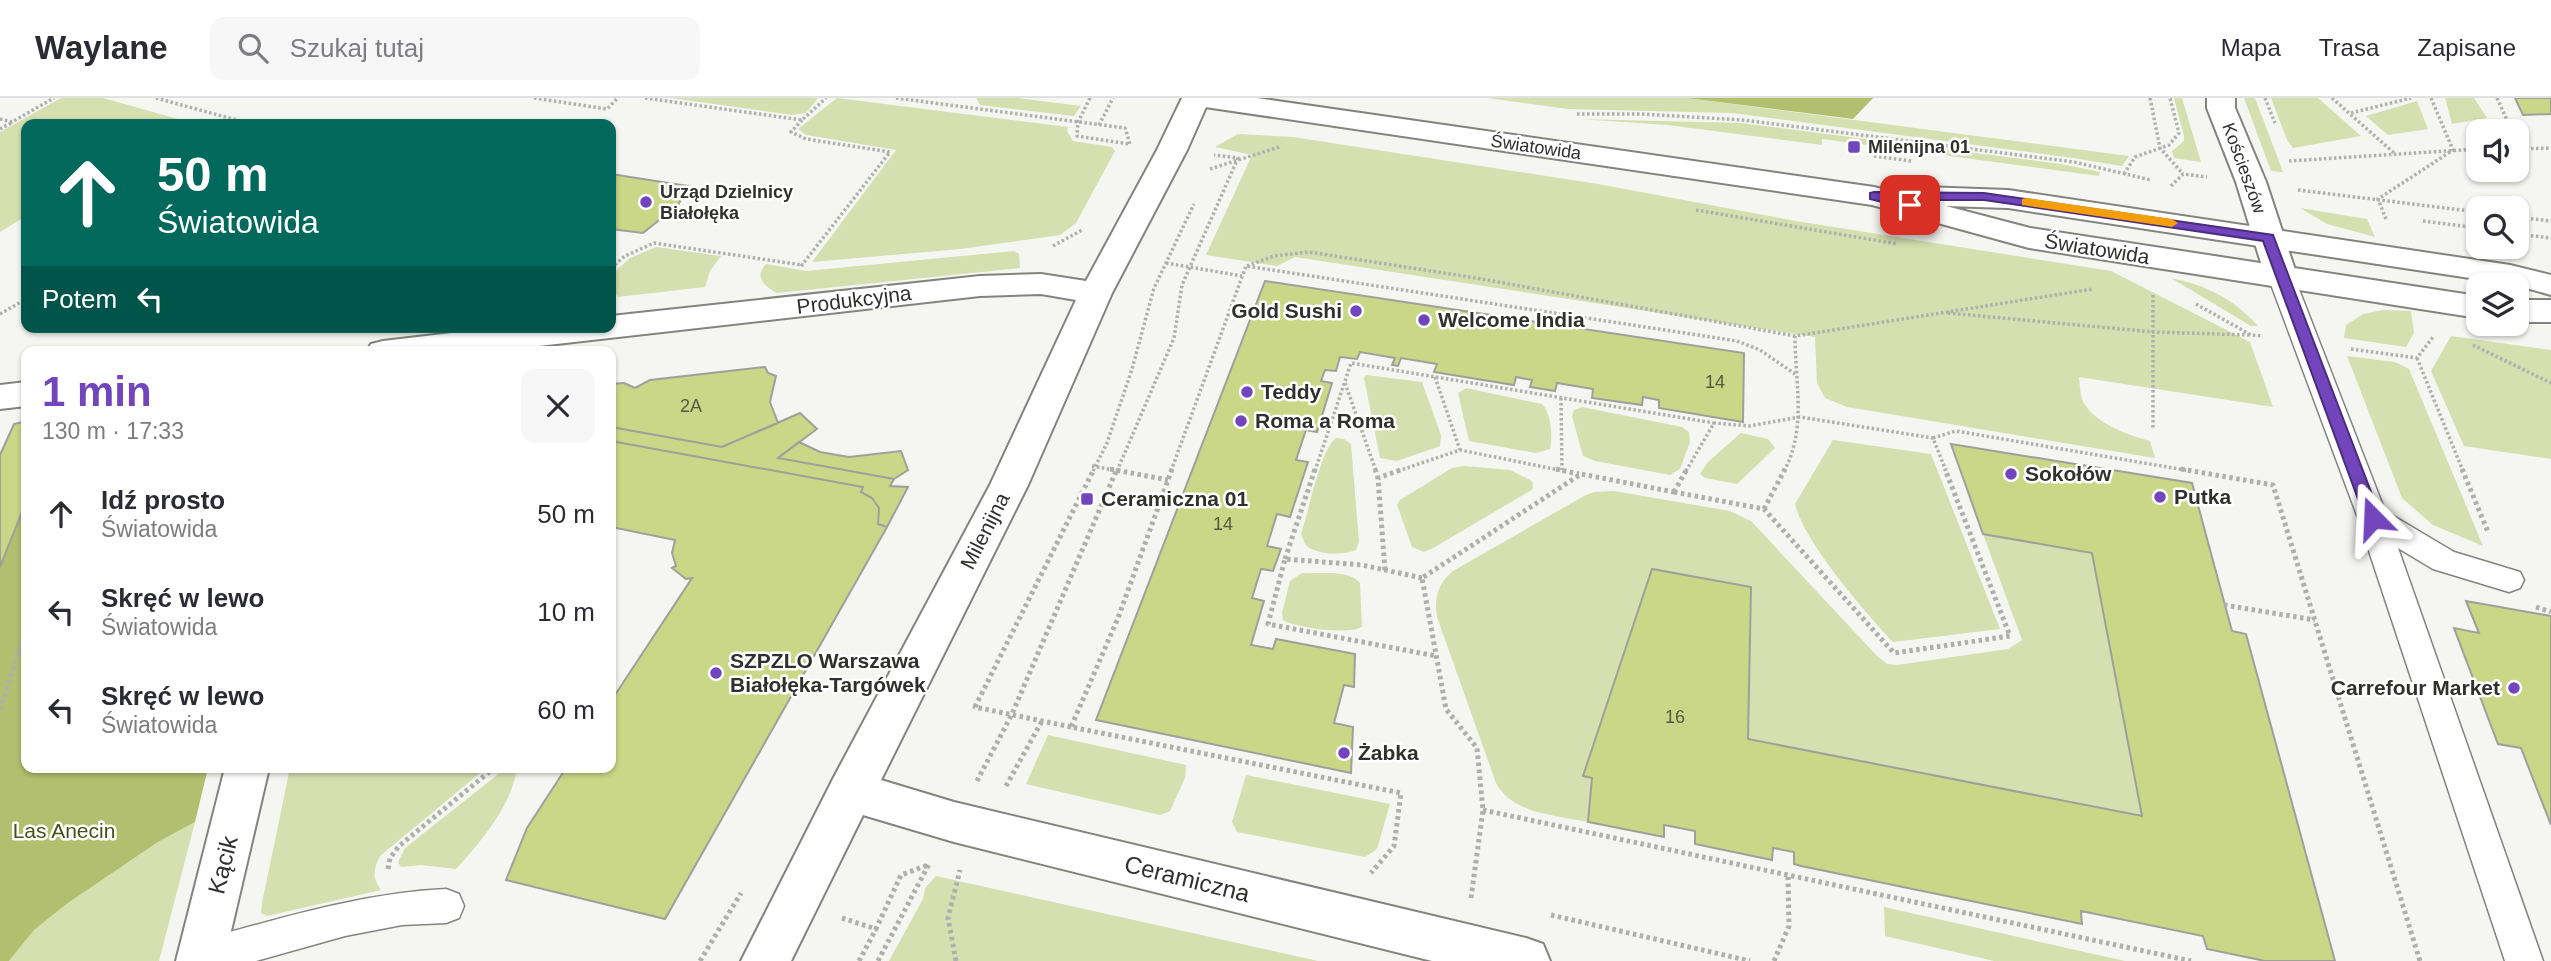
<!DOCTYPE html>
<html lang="pl">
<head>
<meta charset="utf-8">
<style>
  body { margin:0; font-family:Helvetica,sans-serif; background:#f7f7f7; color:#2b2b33; height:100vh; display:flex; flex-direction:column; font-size:26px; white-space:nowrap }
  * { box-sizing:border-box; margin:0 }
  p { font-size:23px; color:#7c7c81 }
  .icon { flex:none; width:38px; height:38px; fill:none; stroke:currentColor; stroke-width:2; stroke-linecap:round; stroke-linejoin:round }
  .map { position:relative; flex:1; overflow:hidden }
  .side { position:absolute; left:21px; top:248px; width:595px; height:427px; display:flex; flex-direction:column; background:#fff; border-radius:14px; box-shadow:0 2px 5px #0004 }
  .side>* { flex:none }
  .top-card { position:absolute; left:21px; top:21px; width:595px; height:214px; border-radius:14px; box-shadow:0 2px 5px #0004; background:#00695c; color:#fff; overflow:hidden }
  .tools { position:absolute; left:2466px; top:21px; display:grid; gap:14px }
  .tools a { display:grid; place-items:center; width:63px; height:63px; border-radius:14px; background:#fff; box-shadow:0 2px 5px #0004; font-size:35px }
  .pin { position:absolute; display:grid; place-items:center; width:60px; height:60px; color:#fff; margin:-30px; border-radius:14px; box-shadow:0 4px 10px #0006 }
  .me { position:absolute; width:77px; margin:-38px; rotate:339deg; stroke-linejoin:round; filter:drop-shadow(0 0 5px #0008) }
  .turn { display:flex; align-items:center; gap:24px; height:147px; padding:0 21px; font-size:32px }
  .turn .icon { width:91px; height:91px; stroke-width:2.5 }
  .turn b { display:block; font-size:49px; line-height:60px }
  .then { display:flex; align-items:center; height:66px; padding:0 21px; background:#0003; gap:14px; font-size:26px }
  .round { display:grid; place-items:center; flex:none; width:74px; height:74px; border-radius:14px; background:#f7f7f7 }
  .overview { display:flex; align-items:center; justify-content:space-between; height:119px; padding:0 21px }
  h1 { font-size:42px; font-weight:600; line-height:52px; color:#7245bd }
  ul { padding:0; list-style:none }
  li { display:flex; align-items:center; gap:21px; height:98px; padding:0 21px }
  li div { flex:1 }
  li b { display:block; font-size:26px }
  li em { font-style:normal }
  header { display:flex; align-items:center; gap:42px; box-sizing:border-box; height:98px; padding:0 35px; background:#fff; border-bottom:2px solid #e1e1e2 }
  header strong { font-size:33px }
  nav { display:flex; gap:38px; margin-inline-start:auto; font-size:24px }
  .search { width:490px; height:63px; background:#f7f7f7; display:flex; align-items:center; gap:18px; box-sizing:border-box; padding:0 24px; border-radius:14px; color:#7c7c81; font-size:26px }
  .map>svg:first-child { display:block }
  .green { fill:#d5dfaf }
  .forest { fill:#b1bf6f }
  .building { fill:#c9d787; stroke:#9fa09b; stroke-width:2 }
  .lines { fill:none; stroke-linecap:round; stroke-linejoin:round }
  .service-casing { stroke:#838480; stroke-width:3 }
  .minor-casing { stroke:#838480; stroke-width:4 }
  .tertiary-casing { stroke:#838480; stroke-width:4 }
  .path-far1 { stroke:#afb0ac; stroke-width:3.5; stroke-dasharray:2.5 2.5; stroke-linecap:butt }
  .path { stroke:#afb0ac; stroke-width:5; stroke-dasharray:3.5 3.5; stroke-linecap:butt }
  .service { fill:#fff; fill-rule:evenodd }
  .minor { fill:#fff; fill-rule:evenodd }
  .tertiary { fill:#fff; fill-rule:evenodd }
  .route { fill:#7245bd; stroke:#4a2d7b; stroke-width:2 }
  .slow { fill:#f59e0b }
  .poi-dot { fill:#7245bd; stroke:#fff; stroke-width:2.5 }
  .labels { text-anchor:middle; stroke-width:5; stroke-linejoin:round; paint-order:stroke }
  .far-street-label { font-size:18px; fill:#30312f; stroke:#fff }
  .far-poi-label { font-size:18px; font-weight:bold; fill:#30312f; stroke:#fff; text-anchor:start }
  .number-label { font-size:18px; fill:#565a45 }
  .street-label { font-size:21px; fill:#30312f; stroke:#fff }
  .poi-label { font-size:21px; font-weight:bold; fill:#30312f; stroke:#fff; text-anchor:start }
  .park-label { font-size:21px; fill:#495117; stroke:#fff }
  .near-street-label { font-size:24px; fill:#30312f; stroke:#fff }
</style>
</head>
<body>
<header>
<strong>Waylane</strong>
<div class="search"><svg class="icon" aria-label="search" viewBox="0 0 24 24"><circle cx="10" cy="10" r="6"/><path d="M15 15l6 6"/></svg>Szukaj tutaj</div>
<nav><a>Mapa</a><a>Trasa</a><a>Zapisane</a></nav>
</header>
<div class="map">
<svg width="2551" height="863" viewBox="0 0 2551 863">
  <rect width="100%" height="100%" fill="#f5f6f1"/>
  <path class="green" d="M61,0H103L196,26H26V118L0,134V34Z
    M671,0H818L806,15L792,17Z
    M837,0L1068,29L1067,33L1073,43L1112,49L1115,53L1076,125L1060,137L960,151L812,164L896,52L806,37L798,31Z
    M976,0H1018L1081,8L1074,18L980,7Z
    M1487,0H1687L2129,58L2122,68L2073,60L1732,15L1568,11Z
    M2174,0H2182L2201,64L2174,60L2172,53L2184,43V38Z
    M2244,0H2255L2283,74L2271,73Z
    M2271,0H2318L2361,38L2293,50L2287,42Z
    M2445,0H2474L2487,20L2452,26Z
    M2417,3L2428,31L2388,37L2366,18Z
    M1579,21L1741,25L2061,66L2100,74L2099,78L1822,41V47L1668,27Z
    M1238,36L1293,39L1598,86L1796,123L2111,173L2250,244L2273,309L2079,279C2080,287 2080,301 2085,307C2099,327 2128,337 2150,343L2155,360L1847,309L1825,300L1817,285L1815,239L1295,159L1277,168L1206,157L1252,57L1215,49Z
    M2300,110L2367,121L2375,139L2327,126Z
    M656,149L721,158L710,173L705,189L618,199L611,190V177L630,160Z
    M1014,153L1019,156L1020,170L777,195C764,188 754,179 766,166L806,173Z
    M2171,180C2206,187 2234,201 2258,228H2251Z
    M2383,212L2411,213L2414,235L2406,249L2344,240L2346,227L2363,216Z
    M2451,238L2551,252V361L2464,348L2431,273Z
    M2347,258L2395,264L2409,271L2483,448L2433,427L2402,400Z
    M1366,277L1422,284L1441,337L1440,348L1397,363L1380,360L1364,280Z
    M1466,290L1542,306C1551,315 1553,338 1550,351L1536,355L1469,343L1458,295Z
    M1582,309L1682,329L1689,334L1690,344L1680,371L1670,377L1595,363L1583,358L1572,318L1574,312Z
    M1741,335L1768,341L1775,350L1737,386L1705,380L1700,376L1708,364Z
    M1336,340L1344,341L1351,346L1359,444L1356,452C1345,457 1314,458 1305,446C1305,446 1301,436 1301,435C1309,414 1320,352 1336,340Z
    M1833,342L1931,356L2000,531L1893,544C1865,514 1804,444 1795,406Z
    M1464,368L1510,372L1532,383L1533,391L1435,449L1424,454L1412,449L1397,407L1400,402L1452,370Z
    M1614,393L1730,413L1751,423L1877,558L1887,566L1897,567L2008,551L2022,542L1983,436L2092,455L2142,718L1748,641L1751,489L1652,471L1583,678L1592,680L1588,724C1557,717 1512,716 1496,685L1437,519C1434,500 1438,485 1453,473L1584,398L1594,394Z
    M1302,475C1319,476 1349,471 1360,485L1362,529C1349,537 1296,530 1283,522L1282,515L1290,483Z
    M1048,637L1186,667L1185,680L1170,713L1160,717L1026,686Z
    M290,670H486L380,758C373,772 372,779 381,792L267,818L261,815L262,805Z
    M506,670H517C511,709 481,743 456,771L421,767L401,769L398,764L405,750Z
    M1246,677L1390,706L1377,751L1365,759L1237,734L1232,724Z
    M195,724L159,863H9L34,832L68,805L158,744Z
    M936,778L1318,863H889L923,801L925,790Z
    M1884,809L2125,863H1994L1885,838Z"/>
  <path class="forest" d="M1687,0H1873L1853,21Z
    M26,404V670H208L195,724L158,744L68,805L34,832L9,863H0V469Z"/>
  <path class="building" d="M2515,0H2551V16L2523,17Z
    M611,76L688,88L678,107L643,135L611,131Z
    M1265,183L1744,255L1743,324L1659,310V302L1643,299L1642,307L1592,300L1593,291L1557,285L1555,293L1530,289L1532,282L1516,279L1514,287L1434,274L1437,266L1401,260L1398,268L1392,267L1395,260L1360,254L1357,261L1340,259L1336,273L1325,272L1321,283L1332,285L1317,334L1306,332L1296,362L1308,364L1290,419L1277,416L1267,448L1281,451L1273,473L1261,471L1252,500L1264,503L1251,547L1273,551L1276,541L1355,556L1354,589L1344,587L1334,625L1353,629L1351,675L1096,622Z
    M765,269L768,275L776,278L770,304L778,325L722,349L611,329V286L624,285L635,290L650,282Z
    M800,315L817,331L778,360L894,381L890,388L908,389L887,429L878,426L879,410L872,400L861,394L863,389L611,343V329L722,349Z
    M26,323V404L0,469V357L14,326Z
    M611,343L863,389L861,394L872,400L879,410L878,426L887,429L665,821L506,782L527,730L566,670H611V603L692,480L686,481L672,470L676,468L672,455L675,442L611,429Z
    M799,344L820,354L849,359L901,353L908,372L894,381L778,360Z
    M1951,346L2192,385L2232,533L2246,536L2335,863H2265L2207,851L2203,838L2081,813L2082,826L1801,768L1794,766V754L1773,750L1772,762L1695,746V733L1664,727V739L1588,724L1592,680L1583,678L1652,471L1751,489L1748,641L2142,718L2092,455L1983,436Z
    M2466,503L2551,518V727L2521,650L2498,646L2454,530L2479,535Z"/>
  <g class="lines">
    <g class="service-casing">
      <path id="service" d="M2282,173L2291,175L2295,181L2385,413L2454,454L2520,474L2524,482L2520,490L2509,494L2433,471L2398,450L2543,863H2505L2358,420L2269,181L2273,175Z
        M446,791L459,796L464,808L459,820L446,825L402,827L345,838L256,863H183L182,860L188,847L201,842C282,820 362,795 446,791Z"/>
    </g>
    <g class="minor-casing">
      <path id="minor" d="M1182,0H1210L1187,52L1112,195L1028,387L881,682L954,704L1526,840L1543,846L1550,863H1432L954,744L863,717L791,863H741L834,679L990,387L1076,202L1041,196L980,198L486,254H366L371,246L383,243L503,229H611V218L980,178L1041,176L1086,183L1157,52Z
        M2207,0H2235V10L2266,84L2298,181L2293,188L2282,191L2271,188L2266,181L2236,84L2207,10Z
        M26,284V308L0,311V287Z
        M225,670H269L224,863H176Z"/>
    </g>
    <g class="tertiary-casing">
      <path id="tertiary" d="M1184,0H1257L1874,89L1908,98L1912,92L1923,89L2008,92L2510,167L2551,177V197L2516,187L2008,110L1946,108L2030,130L2478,198V220L2029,150L1872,107L1198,8L1188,6Z
        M2516,202H2551V224H2516Z"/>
    </g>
    <path class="path-far1" d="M156,0L251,26
      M534,0L607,11L618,0
      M645,0L802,22L826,0
      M896,0L1125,30L1130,46
      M1090,0L1078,24L1077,38L1129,46
      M2150,0L2160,50L2183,76
      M2265,0L2275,25
      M2332,0L2394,55
      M2497,0L2512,33
      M2351,15L2411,0
      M1577,16H1641L1743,22L2074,64L2151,82
      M0,21L12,24L54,0
      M802,22L791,34L806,41L890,54L802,167H806
      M1099,27L1113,0
      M0,31L11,25
      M2516,51L2551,50
      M1874,58L1911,63
      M2289,63L2478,51
      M1210,71L1279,49
      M2124,76L2135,59L2169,47L2179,35L2170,0
      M2171,88L2183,76L2207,79
      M2298,92L2478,114
      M1696,112L1898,146
      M2516,119L2551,123
      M2386,121L2378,101L2453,52L2431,0
      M2423,123L2478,130
      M2516,136L2551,140
      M1053,148L1082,132
      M1166,165L1242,178
      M1247,168L1274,158L1309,154L1476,180L1795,238L2093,191
      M611,170L625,158L654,145L802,167
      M2153,197V330
      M2196,206L2251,237L2263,238
      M1948,215L2153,234L2250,237
      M0,216L26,201
      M2473,247L2551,285
      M2351,251L2417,260L2433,239
      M2417,260L2463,373
      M1435,279L1460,352
      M1345,285L1376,373
      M1561,300L1562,372
      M1933,340L1956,333L2191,373
      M1092,368L1119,373
      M1093,373L1107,345L1132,271L1154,190L1194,106
      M1117,373L1174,240L1182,187L1238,60L1214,57
      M1171,373L1246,168L1737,243L1760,252L1795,276
      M1315,373L1351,265L1714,325
      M1398,373L1460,352L1564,373
      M1686,373L1714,325L1749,328L1800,319L1933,340L1946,373
      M1784,373C1807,331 1795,284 1795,238"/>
    <path class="path" d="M1110,371L1168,382
      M1172,371L1118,520L1071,629L1401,695L1394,748L1371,775
      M1375,371L1378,380
      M1556,371L1579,376
      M2181,371L2273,387L2420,863
      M2462,371L2488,434
      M1674,394L1764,411L1894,555L2010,538L1945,371
      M1674,394L1687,371
      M1764,411L1785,371
      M1285,461L1315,371
      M1385,472L1378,380L1403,371
      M1422,480L1362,467L1285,461L1268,526L1436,558
      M2224,507L2315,522
      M2536,509L2551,514
      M0,612L26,531
      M1071,629L975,609L1094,371
      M977,683L1012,616L1117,371
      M1006,688L1042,623
      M1483,712L2191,863
      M388,771L390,760L399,748L494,670
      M1471,800L1483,712L1477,650L1446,611L1422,480L1581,376L1674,394
      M1551,817L1750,863
      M842,820L876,831L901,777L928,767
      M700,863L741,795
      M859,863L876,831
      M878,863L929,766
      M956,863L948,820L960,772
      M1774,863L1789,828L1788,779"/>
    <use href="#service" class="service"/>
    <use href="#minor" class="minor"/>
    <use href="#tertiary" class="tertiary"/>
  </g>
  <path class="route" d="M1874,94L1984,95L2273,137L2381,420L2379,424H2367L2365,420L2263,143L1984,102H1906L1916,107L1910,111L1870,101V95Z"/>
  <path class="slow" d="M2027,100L2172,121L2178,125L2172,129L2022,107V101Z"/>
  <g class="poi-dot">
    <rect x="1847" y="42" width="14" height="14" rx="3.5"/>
    <circle cx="646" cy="104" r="7"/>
    <circle cx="1356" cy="213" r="7"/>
    <circle cx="1424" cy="222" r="7"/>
    <circle cx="1247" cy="294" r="7"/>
    <circle cx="1241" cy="323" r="7"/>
    <circle cx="2011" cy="376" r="7"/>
    <circle cx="2160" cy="399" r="7"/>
    <rect x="1080" y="394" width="14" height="14" rx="3.5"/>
    <circle cx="716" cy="575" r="7"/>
    <circle cx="2514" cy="590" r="7"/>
    <circle cx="1344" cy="655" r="7"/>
  </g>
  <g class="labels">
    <g class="far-street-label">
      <text transform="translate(1536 49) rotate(8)" y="6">Światowida</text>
      <text transform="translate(2244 70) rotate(70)" y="6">Kościeszów</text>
    </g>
    <g class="far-poi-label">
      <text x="1868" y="55">Milenijna 01</text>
      <text x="660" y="100">Urząd Dzielnicy<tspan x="660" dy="21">Białołęka</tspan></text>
    </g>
    <g class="number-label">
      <text x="1715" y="290">14</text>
      <text x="691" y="314">2A</text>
      <text x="1223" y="432">14</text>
      <text x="1675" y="625">16</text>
    </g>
    <g class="street-label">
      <text transform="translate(2097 151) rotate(9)" y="7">Światowida</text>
      <text transform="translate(854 202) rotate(-7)" y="7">Produkcyjna</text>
      <text transform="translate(985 433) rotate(-63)" y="7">Milenijna</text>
    </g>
    <g class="poi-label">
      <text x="1342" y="220" text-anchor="end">Gold Sushi</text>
      <text x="1438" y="229">Welcome India</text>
      <text x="1261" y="301">Teddy</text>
      <text x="1255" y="330">Roma a Roma</text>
      <text x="2025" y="383">Sokołów</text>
      <text x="2174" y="406">Putka</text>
      <text x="1101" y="408">Ceramiczna 01</text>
      <text x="730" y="570">SZPZLO Warszawa<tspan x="730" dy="24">Białołęka-Targówek</tspan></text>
      <text x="2500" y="597" text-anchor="end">Carrefour Market</text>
      <text x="1358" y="662">Żabka</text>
    </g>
    <g class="park-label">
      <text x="64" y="740">Las Anecin</text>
    </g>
    <g class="near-street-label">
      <text transform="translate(223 767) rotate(-76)" y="8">Kącik</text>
      <text transform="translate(1187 781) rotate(14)" y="8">Ceramiczna</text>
    </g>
  </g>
</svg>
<div class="tools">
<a><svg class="icon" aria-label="sound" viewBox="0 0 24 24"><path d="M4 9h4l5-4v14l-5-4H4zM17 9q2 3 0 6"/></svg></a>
<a><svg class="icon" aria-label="search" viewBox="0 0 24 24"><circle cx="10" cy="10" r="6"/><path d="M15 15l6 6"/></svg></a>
<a><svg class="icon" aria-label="layers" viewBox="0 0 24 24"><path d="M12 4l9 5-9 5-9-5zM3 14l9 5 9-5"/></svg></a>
</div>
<div class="pin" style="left:1910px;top:107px;background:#d93025"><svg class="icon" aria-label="arrive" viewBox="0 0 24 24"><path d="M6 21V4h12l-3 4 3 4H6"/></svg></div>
<svg class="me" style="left:2373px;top:420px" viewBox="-20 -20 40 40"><path d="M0-17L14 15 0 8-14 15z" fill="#7245bd" stroke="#fff" stroke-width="4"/></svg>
<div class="top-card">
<div class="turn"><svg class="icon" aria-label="ahead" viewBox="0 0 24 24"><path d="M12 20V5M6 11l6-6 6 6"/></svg><div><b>50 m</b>Światowida</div></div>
<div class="then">Potem<svg class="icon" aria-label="left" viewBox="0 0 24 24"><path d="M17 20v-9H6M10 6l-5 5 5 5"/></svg></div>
</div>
<section class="side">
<div class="overview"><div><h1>1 min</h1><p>130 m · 17:33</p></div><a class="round"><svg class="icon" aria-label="close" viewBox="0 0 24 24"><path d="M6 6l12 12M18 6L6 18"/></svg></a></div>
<ul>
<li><svg class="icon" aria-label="ahead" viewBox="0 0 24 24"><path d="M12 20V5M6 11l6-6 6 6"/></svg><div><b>Idź prosto</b><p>Światowida</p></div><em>50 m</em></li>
<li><svg class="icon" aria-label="left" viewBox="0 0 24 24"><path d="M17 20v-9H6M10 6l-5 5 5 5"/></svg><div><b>Skręć w lewo</b><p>Światowida</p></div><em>10 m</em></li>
<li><svg class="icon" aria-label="left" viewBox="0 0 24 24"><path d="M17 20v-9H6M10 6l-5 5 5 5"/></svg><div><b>Skręć w lewo</b><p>Światowida</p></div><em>60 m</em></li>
</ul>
</section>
</div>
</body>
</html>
